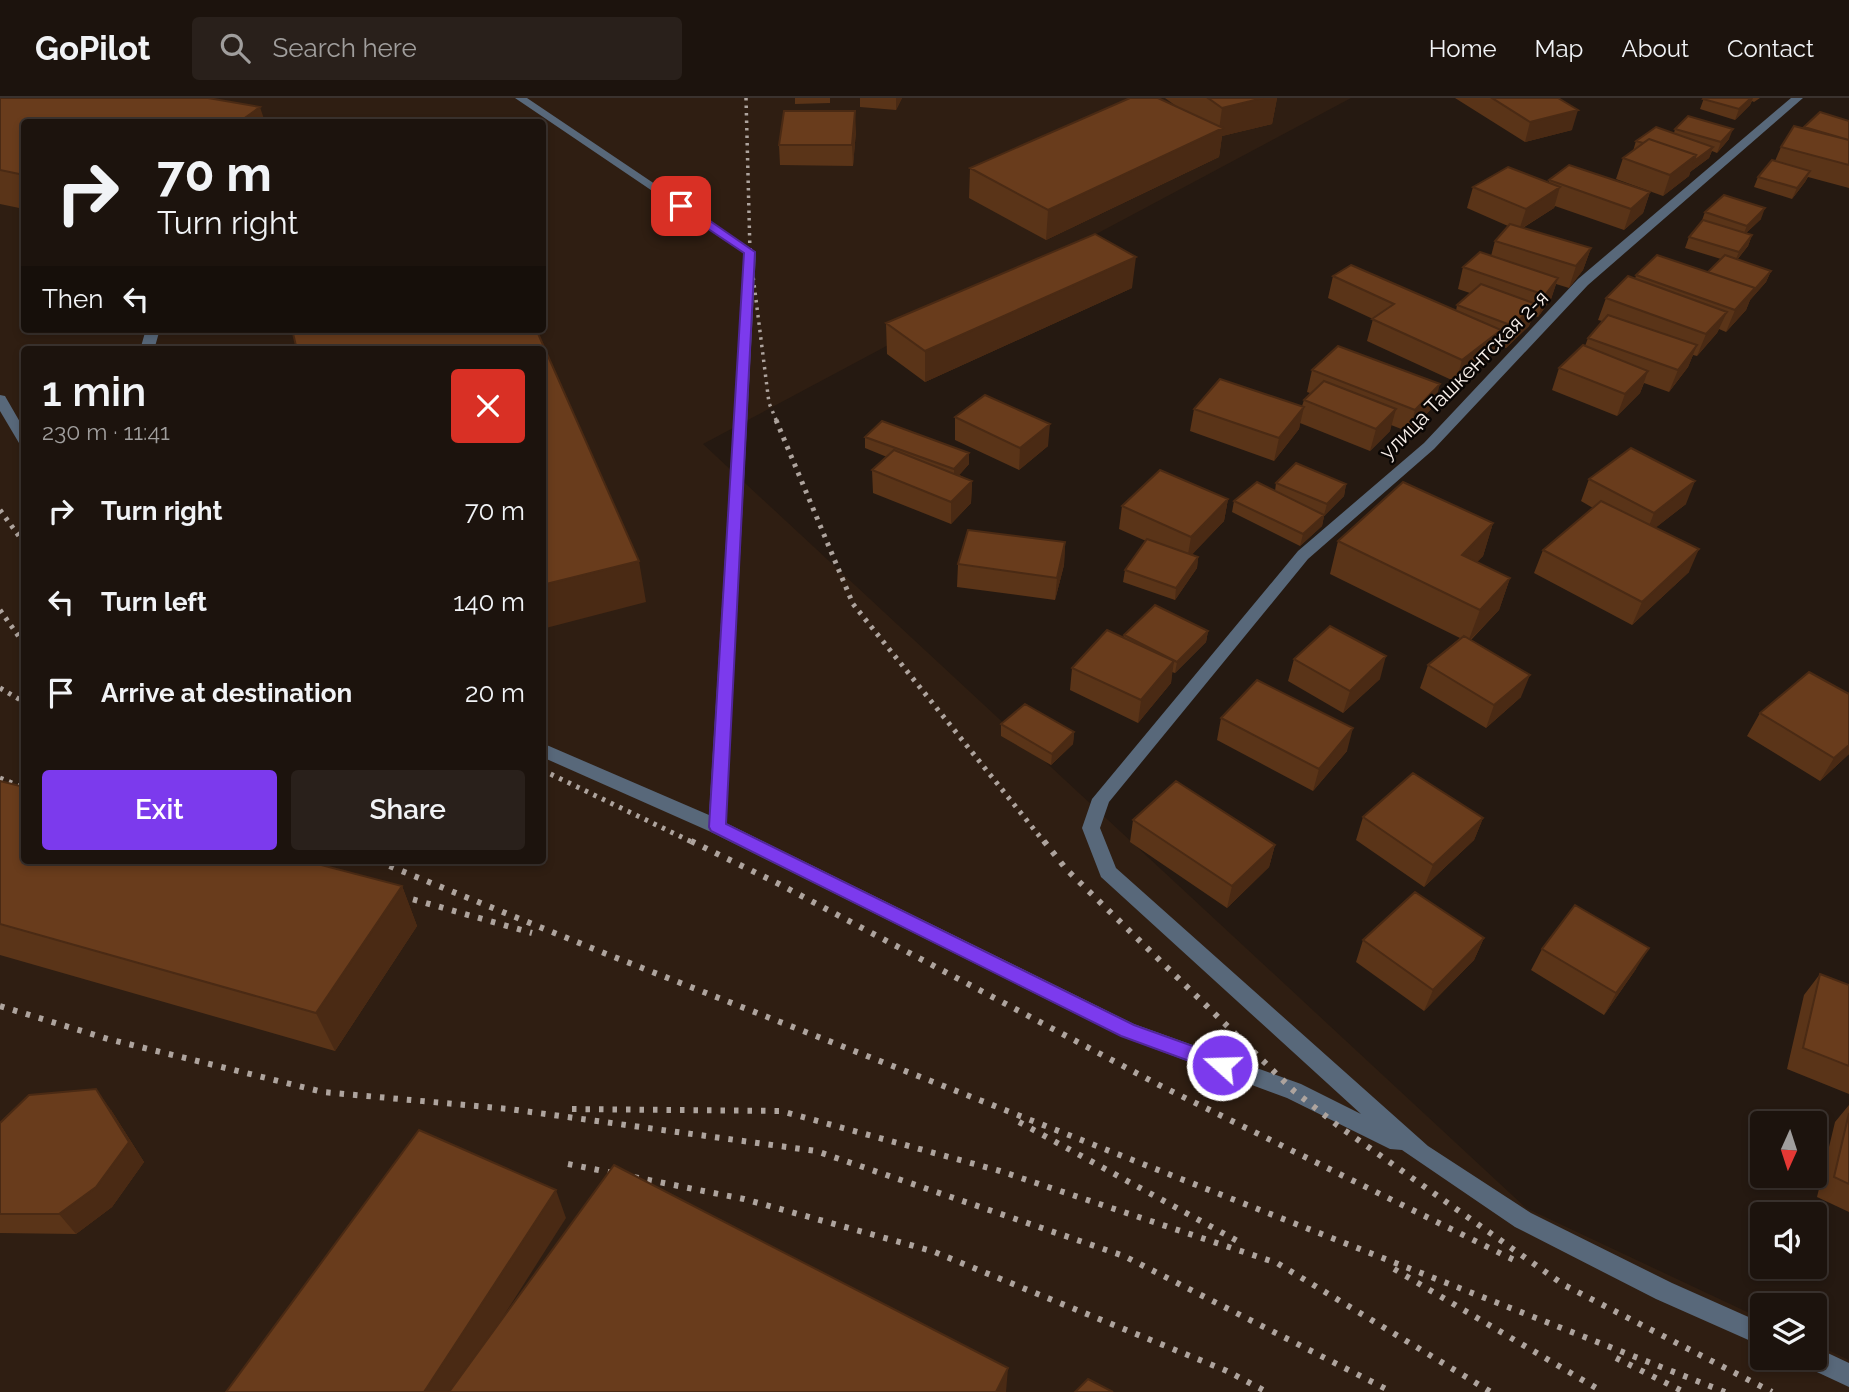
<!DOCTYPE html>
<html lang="en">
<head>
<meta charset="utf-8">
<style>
  body { margin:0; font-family:Raleway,sans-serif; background:#29201b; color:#f1f3f6; height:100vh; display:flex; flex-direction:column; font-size:26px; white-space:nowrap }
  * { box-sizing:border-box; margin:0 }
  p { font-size:23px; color:#a09e9d }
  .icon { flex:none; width:38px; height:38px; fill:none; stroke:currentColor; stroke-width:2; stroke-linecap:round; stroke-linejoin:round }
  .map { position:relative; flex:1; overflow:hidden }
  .sheet { position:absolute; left:21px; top:248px; width:525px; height:518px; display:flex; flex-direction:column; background:#1c130d; border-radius:7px; box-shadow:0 4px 10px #0003,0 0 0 2px #3a322e }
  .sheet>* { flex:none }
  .hud { position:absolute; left:21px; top:21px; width:525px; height:214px; border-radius:7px; box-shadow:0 4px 10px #0003,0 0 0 2px #3a322e; background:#1c130d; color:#f1f3f6; overflow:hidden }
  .needle { width:46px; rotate:183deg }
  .fabs { position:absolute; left:1750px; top:1013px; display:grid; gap:14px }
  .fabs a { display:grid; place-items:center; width:77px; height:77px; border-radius:7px; background:#1c130d; box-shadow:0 4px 10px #0003,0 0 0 2px #3a322e; font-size:35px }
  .pin { position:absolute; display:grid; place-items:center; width:60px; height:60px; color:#fff; margin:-30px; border-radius:14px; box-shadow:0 4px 10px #0006 }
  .me { position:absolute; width:77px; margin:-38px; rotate:290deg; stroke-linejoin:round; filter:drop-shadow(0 0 5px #0008) }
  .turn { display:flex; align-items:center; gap:24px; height:147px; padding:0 21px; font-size:32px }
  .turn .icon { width:91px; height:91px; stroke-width:2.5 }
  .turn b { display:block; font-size:49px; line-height:60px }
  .then { display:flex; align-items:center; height:66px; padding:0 21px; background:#0003; gap:14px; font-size:26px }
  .round { display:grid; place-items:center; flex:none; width:74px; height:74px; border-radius:7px; background:#29201b }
  .head { display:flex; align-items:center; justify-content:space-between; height:119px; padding:0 21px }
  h1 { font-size:42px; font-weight:600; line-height:52px }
  .button { display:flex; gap:14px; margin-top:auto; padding:14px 21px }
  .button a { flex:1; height:80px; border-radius:7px; background:#7c3aed; color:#fff; font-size:28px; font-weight:600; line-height:80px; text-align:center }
  .button a+a { background:#29201b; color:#f1f3f6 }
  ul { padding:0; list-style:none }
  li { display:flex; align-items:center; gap:21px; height:91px; padding:0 21px }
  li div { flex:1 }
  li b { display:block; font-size:26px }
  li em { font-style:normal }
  header { display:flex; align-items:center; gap:42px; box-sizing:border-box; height:98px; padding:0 35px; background:#1c130d; border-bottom:2px solid #3a322e }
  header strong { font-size:33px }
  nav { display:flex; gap:38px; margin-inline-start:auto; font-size:24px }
  .search { width:490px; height:63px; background:#29201b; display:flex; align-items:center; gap:18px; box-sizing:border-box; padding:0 24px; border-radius:7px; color:#a09e9d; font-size:26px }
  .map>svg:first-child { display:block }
  .built { fill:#2f1e12; fill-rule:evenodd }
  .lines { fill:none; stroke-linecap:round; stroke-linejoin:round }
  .minor { fill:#58687a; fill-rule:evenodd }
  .rail-far2 { stroke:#aea49e; stroke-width:3.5; stroke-dasharray:2.5 5; stroke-linecap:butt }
  .rail-far1 { stroke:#aea49e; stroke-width:5; stroke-dasharray:3.5 6; stroke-linecap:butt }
  .rail { stroke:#aea49e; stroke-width:6; stroke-dasharray:4.5 9; stroke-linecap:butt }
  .wall { fill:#5a3418 }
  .shaded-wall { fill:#4a2a14 }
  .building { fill:#693c1c; stroke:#4a2a14; stroke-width:2 }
  .route { fill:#7c3aed; stroke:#51269a; stroke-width:2 }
  .labels { text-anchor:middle; stroke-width:5; stroke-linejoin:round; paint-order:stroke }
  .street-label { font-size:21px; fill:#f8efea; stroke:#0a0604 }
</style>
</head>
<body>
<header>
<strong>GoPilot</strong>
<div class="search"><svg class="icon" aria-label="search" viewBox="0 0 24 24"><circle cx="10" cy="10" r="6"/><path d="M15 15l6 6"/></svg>Search here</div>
<nav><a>Home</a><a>Map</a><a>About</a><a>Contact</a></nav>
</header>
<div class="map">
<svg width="1849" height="1294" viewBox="0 0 1849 1294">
  <rect width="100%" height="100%" fill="#251911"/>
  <path class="built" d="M0,0H1351L703,346L1526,1110L1762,1221V1260H1815V1246L1849,1262V1294H0ZM24,24H542V231H24ZM24,252H542V763H24Z"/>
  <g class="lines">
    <path class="minor" d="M515,0H527L756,154L726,725L1134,926L1301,986L1361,1016L1101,779L1082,730L1092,701L1298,453L1424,345L1578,181L1791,0H1803L1588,187L1434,351L1308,461L1109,704L1100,730L1116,770L1428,1048L1531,1115L1672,1185L1762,1225V1248L1656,1201L1515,1129L1402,1052L1390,1051L1287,1000L1120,938L711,734L542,659V645L709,717L744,155Z
      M146,231H160L154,252H140Z
      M0,297L5,298L24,331V346L19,345L0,313Z
      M1815,1249L1849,1265V1289L1804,1268L1800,1260H1815Z"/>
    <path class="rail-far2" d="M746,0L750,154L769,305L777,324"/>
    <path class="rail-far1" d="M776,322L853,506L1045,745
      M0,412L24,445
      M0,512L24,546
      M0,590L24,604
      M542,672L694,745
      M0,680L24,690"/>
    <path class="rail" d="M691,743L779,786L1159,987L1520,1165
      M1044,743L1066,771L1294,993L1337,1027L1564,1187L1772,1294
      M377,763L604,855L1725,1294
      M387,794L532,835
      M0,908L108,941L323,994L509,1011L816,1053L1124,1158L1392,1294
      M572,1011L781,1013L1000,1073L1277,1165L1491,1294
      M1019,1024L1243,1146
      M568,1066L744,1101L932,1153L1227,1273L1267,1294
      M1394,1171L1603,1294
      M1616,1260L1684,1294"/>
  </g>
  <path class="wall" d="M0,0L24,24V111L0,106Z
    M795,0H830V5L795,6Z
    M860,0H902L896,12L860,9Z
    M1165,0H1277L1272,26L1222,38L1219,59L1046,142L969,100L970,70L1176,8Z
    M1455,0H1558L1572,32L1525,44Z
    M1704,0H1760L1754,4L1752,3L1750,7L1735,22L1700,11Z
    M1849,23V90L1808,79L1805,84L1792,101L1754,89L1758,79L1775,63L1781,49L1804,29Z
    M1675,31L1729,41L1717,55L1712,53L1709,60L1690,74L1689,78L1663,98L1616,81L1623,60L1633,53L1636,43L1674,35Z
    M856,33L853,68L780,67L779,47Z
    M1549,82L1650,94L1643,115L1624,132L1555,108L1554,110L1523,130L1591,150L1583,172L1569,190L1556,186L1551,201L1538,219L1533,217L1529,228L1506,250L1497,246L1495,254L1456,284L1367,243L1373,221L1328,200L1333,178L1456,213L1457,207L1470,195L1458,191L1463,169L1491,158L1495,143L1508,128L1467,110L1473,89L1549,85Z
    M1705,114L1761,121L1746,135L1752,137L1748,148L1737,162L1771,173L1766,184L1750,202L1746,212L1726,234L1719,231L1717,235L1697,258L1693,257L1688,269L1669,294L1644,285L1640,295L1617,318L1552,292L1559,270L1585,248L1588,240L1602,223L1598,222L1606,200L1635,181L1636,177L1708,174L1721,161L1685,150L1689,139L1701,125Z
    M1132,190L925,284L887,256L886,225Z
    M1312,272L1434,308L1409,334L1391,327L1390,333L1370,353L1300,325L1299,331L1274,363L1190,333L1194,311L1302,308L1304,302L1310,295L1307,294Z
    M955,319L1048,348L1019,372L955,342Z
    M865,339L969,366L959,377L972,383L971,405L951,426L873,395L872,372L887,359L865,350Z
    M1589,381L1686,406L1655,430L1689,474L1632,527L1534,475L1543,452L1593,410L1581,403Z
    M1276,385L1346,386L1344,398L1324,418L1322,428L1300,448L1232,414L1234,403L1275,393Z
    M1228,401L1224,423L1192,456L1198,459L1197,470L1175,502L1123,484L1125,472L1146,443L1119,431L1122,408Z
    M1493,425L1483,458L1477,464L1510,480L1499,512L1471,542L1521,599L1486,630L1420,590L1428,567L1460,540L1330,476L1338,443Z
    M1065,444L1064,467L1055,502L957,489L958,466Z
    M1208,533L1206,544L1175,575L1172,574L1171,585L1138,625L1070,592L1072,570L1123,540L1124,537Z
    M1294,561L1380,581L1343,615L1288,583Z
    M1760,615L1849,656L1820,683L1747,638Z
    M1221,620L1347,653L1313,693L1217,642Z
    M1001,626L1074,634L1073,646L1051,667L1001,638Z
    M0,683L402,788L417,828L335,953L0,857Z
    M1363,719L1483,720L1474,742L1424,789L1356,742Z
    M1133,722L1275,747L1269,769L1227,810L1130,744Z
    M1484,840L1474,862L1424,913L1356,864L1363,842Z
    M1542,851L1636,871L1604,917L1531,872Z
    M1820,876L1849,887V996L1787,971L1804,897Z
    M1849,1007V1114L1817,1099L1835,1024Z
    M111,1012L144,1064L112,1109L76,1136L0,1135V1025Z"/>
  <path class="shaded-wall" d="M896,0H902L896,12Z
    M1263,0H1277L1272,26L1222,38L1219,59L1046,142L1048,112L1219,32L1222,10Z
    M1751,0H1753L1750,7L1735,22L1739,11Z
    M260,9L265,24H239Z
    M1578,12L1572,32L1525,44L1530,24Z
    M855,13L856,33L853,68L852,47Z
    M1733,31L1729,41L1717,55L1721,44Z
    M1713,49L1709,60L1690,74L1694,63Z
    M1696,57L1689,78L1663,98L1670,77Z
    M1810,73L1805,84L1792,101L1797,90Z
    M1560,89L1554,110L1519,132L1526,111Z
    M1650,94L1643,115L1624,132L1631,111Z
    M1765,110L1761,121L1742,139L1747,128Z
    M1752,137L1748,148L1734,165L1739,154Z
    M1591,150L1583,172L1569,190L1576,168Z
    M1136,159L1132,190L925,284V253Z
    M1771,173L1766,184L1750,202L1746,212L1726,234L1735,212Z
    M1558,180L1551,201L1538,219L1545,197Z
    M1536,206L1529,228L1506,250L1513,228Z
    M1727,214L1717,235L1697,258L1706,236Z
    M1501,232L1495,254L1456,284L1462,262Z
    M1697,247L1688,269L1669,294L1678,272Z
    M1648,273L1640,295L1617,318L1625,296Z
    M1440,286L1434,308L1409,334L1415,312Z
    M1304,309L1299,331L1274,363L1279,340Z
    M1396,311L1390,333L1370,353L1376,331Z
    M1050,326L1048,348L1019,372L1020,350Z
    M969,355V366L954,383V371Z
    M972,383L971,405L951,426V404Z
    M1695,383L1686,406L1645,438L1654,415Z
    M1346,386L1344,398L1324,418L1322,428L1300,448L1303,436L1324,417L1327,406Z
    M1228,401L1224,423L1187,462L1191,439Z
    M1493,425L1483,458L1451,489L1462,457Z
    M1065,444L1064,467L1055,502L1057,480Z
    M1699,451L1689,474L1632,527L1642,504Z
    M1198,459L1197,470L1175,502L1176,490Z
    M639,463L646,504L542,531V487Z
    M1510,480L1499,512L1468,544L1480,512Z
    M1208,533L1206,544L1175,575L1177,564Z
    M1386,558L1380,581L1343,615L1350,593Z
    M1174,563L1171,585L1138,625L1141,602Z
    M1530,577L1521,599L1486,630L1494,607Z
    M1353,630L1347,653L1313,693L1319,671Z
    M1074,634L1073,646L1051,667L1052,656Z
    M1849,647V656L1820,683L1834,660Z
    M1483,720L1474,742L1424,789L1433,767Z
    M1275,747L1269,769L1227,810L1232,788Z
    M402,788L417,828L335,953L316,915Z
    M1484,840L1474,862L1424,913L1433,892Z
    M1649,850L1636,871L1604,917L1616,895Z
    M96,991L111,1012L144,1064L112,1109L76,1136L59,1116Z
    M556,1092L566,1120L455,1294H424Z
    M1008,1270L1006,1294H996Z"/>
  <path class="building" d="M0,0H208L260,9L239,24H24V77L0,72Z
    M1130,0H1158L1223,30L1048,112L970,70Z
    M1208,0H1263L1222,10Z
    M1492,0H1558L1578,12L1530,24Z
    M1704,0H1751L1739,11L1703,1Z
    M784,13H855L852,47H779Z
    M1820,14L1849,23V42L1804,29Z
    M1688,18L1733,31L1721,44L1675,31Z
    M1794,28L1849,42V67L1781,49Z
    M1656,29L1713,49L1694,63L1696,57L1649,41L1643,45L1636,43Z
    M1649,41L1696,57L1670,77L1623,60Z
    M1772,62L1810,73L1797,90L1758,79Z
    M1569,67L1650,94L1631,111L1549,82Z
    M1508,69L1560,89L1526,111L1473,89Z
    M1724,97L1765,110L1747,128L1705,114Z
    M1703,122L1752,137L1739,154L1689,139Z
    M1510,126L1591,150L1576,168L1495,143Z
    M1095,136L1136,159L925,253L886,225Z
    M1480,154L1558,180L1545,197L1463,169Z
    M1657,157L1755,190L1735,212L1636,177Z
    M1725,157L1771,173L1755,191V190L1708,174Z
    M1351,167L1501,232L1462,262L1372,221L1394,206L1333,178Z
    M1628,178L1727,214L1706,236L1606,200Z
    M1481,186L1536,206L1513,228L1457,207Z
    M1608,217L1697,247L1678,272L1588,240Z
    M292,231H536L639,463L542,487V252H297Z
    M1583,247L1648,273L1625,296L1559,270Z
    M1338,248L1440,286L1415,312L1312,272Z
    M1220,281L1304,309L1279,340L1194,311Z
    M1324,283L1396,311L1376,331L1304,302Z
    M985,297L1050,326L1020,350L955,319Z
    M882,323L969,355L954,371L865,339Z
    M1631,350L1695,383L1654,415L1589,381Z
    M894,352L972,383L951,404L872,372Z
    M1296,365L1346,386L1327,406L1276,385Z
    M1160,372L1228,401L1191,439L1122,408Z
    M1257,384L1324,417L1303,436L1234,403Z
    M1403,384L1493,425L1462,457L1510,480L1480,512L1338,443Z
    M1601,403L1699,451L1642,504L1543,452Z
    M968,432L1065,444L1057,480L958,466Z
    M1147,441L1198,459L1176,490L1125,472Z
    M1155,507L1208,533L1177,564L1124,537Z
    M1330,528L1386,558L1350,593L1294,561Z
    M1107,532L1174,563L1141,602L1072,570Z
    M1464,538L1530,577L1494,607L1428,567Z
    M1809,574L1849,596V647L1834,660L1760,615Z
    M1257,582L1353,630L1319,671L1221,620Z
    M1025,606L1074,634L1052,656L1001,626Z
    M1413,675L1483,720L1433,767L1363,719Z
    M0,683L24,689V763H306L402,788L316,915L0,826Z
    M1176,683L1275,747L1232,788L1133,722Z
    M1415,794L1484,840L1433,892L1363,842Z
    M1575,807L1649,850L1616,895L1542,851Z
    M1820,876L1849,887V968L1803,950Z
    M96,991L129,1044L96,1089L59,1116H0V1025L29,997Z
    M1849,1015V1086L1834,1079Z
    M419,1032L556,1092L424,1294H226Z
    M614,1067L1008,1270L996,1294H449Z
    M1088,1281L1113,1294H1075Z"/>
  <path class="route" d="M677,105H684L755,154L726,726L1134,927L1229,961L1232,967L1229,973L1222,975L1121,938L711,733L709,729L744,155L677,110Z"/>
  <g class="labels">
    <g class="street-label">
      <text transform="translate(1464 277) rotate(-45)" y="7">улица Ташкентская 2-я</text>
    </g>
  </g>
</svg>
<div class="fabs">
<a><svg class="needle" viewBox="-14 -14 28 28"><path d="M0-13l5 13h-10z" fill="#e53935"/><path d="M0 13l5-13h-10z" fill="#a09e9d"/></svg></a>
<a><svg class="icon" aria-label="sound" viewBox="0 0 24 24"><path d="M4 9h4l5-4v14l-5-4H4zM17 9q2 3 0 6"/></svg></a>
<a><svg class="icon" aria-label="layers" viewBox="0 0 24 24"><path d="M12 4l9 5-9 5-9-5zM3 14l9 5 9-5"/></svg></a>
</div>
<div class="pin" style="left:681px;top:108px;background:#d93025"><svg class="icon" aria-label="arrive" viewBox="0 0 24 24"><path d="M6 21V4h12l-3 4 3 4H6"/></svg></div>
<svg class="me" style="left:1222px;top:967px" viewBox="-20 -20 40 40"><circle r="17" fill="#7c3aed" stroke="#fff" stroke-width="3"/><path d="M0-11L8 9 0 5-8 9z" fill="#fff"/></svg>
<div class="hud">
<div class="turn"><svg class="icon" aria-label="right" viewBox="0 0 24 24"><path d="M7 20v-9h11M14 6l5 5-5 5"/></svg><div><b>70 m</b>Turn right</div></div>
<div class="then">Then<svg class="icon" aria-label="left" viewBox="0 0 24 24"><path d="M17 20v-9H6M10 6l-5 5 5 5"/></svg></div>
</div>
<section class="sheet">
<div class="head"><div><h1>1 min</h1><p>230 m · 11:41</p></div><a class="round" style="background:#d93025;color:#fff"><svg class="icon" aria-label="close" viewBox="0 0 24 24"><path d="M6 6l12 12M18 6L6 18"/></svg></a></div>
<ul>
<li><svg class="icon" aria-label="right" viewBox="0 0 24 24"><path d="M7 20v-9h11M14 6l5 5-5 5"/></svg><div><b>Turn right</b></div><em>70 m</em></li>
<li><svg class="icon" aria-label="left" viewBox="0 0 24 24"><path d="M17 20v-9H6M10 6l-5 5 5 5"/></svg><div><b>Turn left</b></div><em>140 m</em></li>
<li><svg class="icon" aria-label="arrive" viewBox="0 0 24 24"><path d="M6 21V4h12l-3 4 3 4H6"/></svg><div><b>Arrive at destination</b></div><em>20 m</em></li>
</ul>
<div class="button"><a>Exit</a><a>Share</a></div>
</section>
</div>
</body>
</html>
